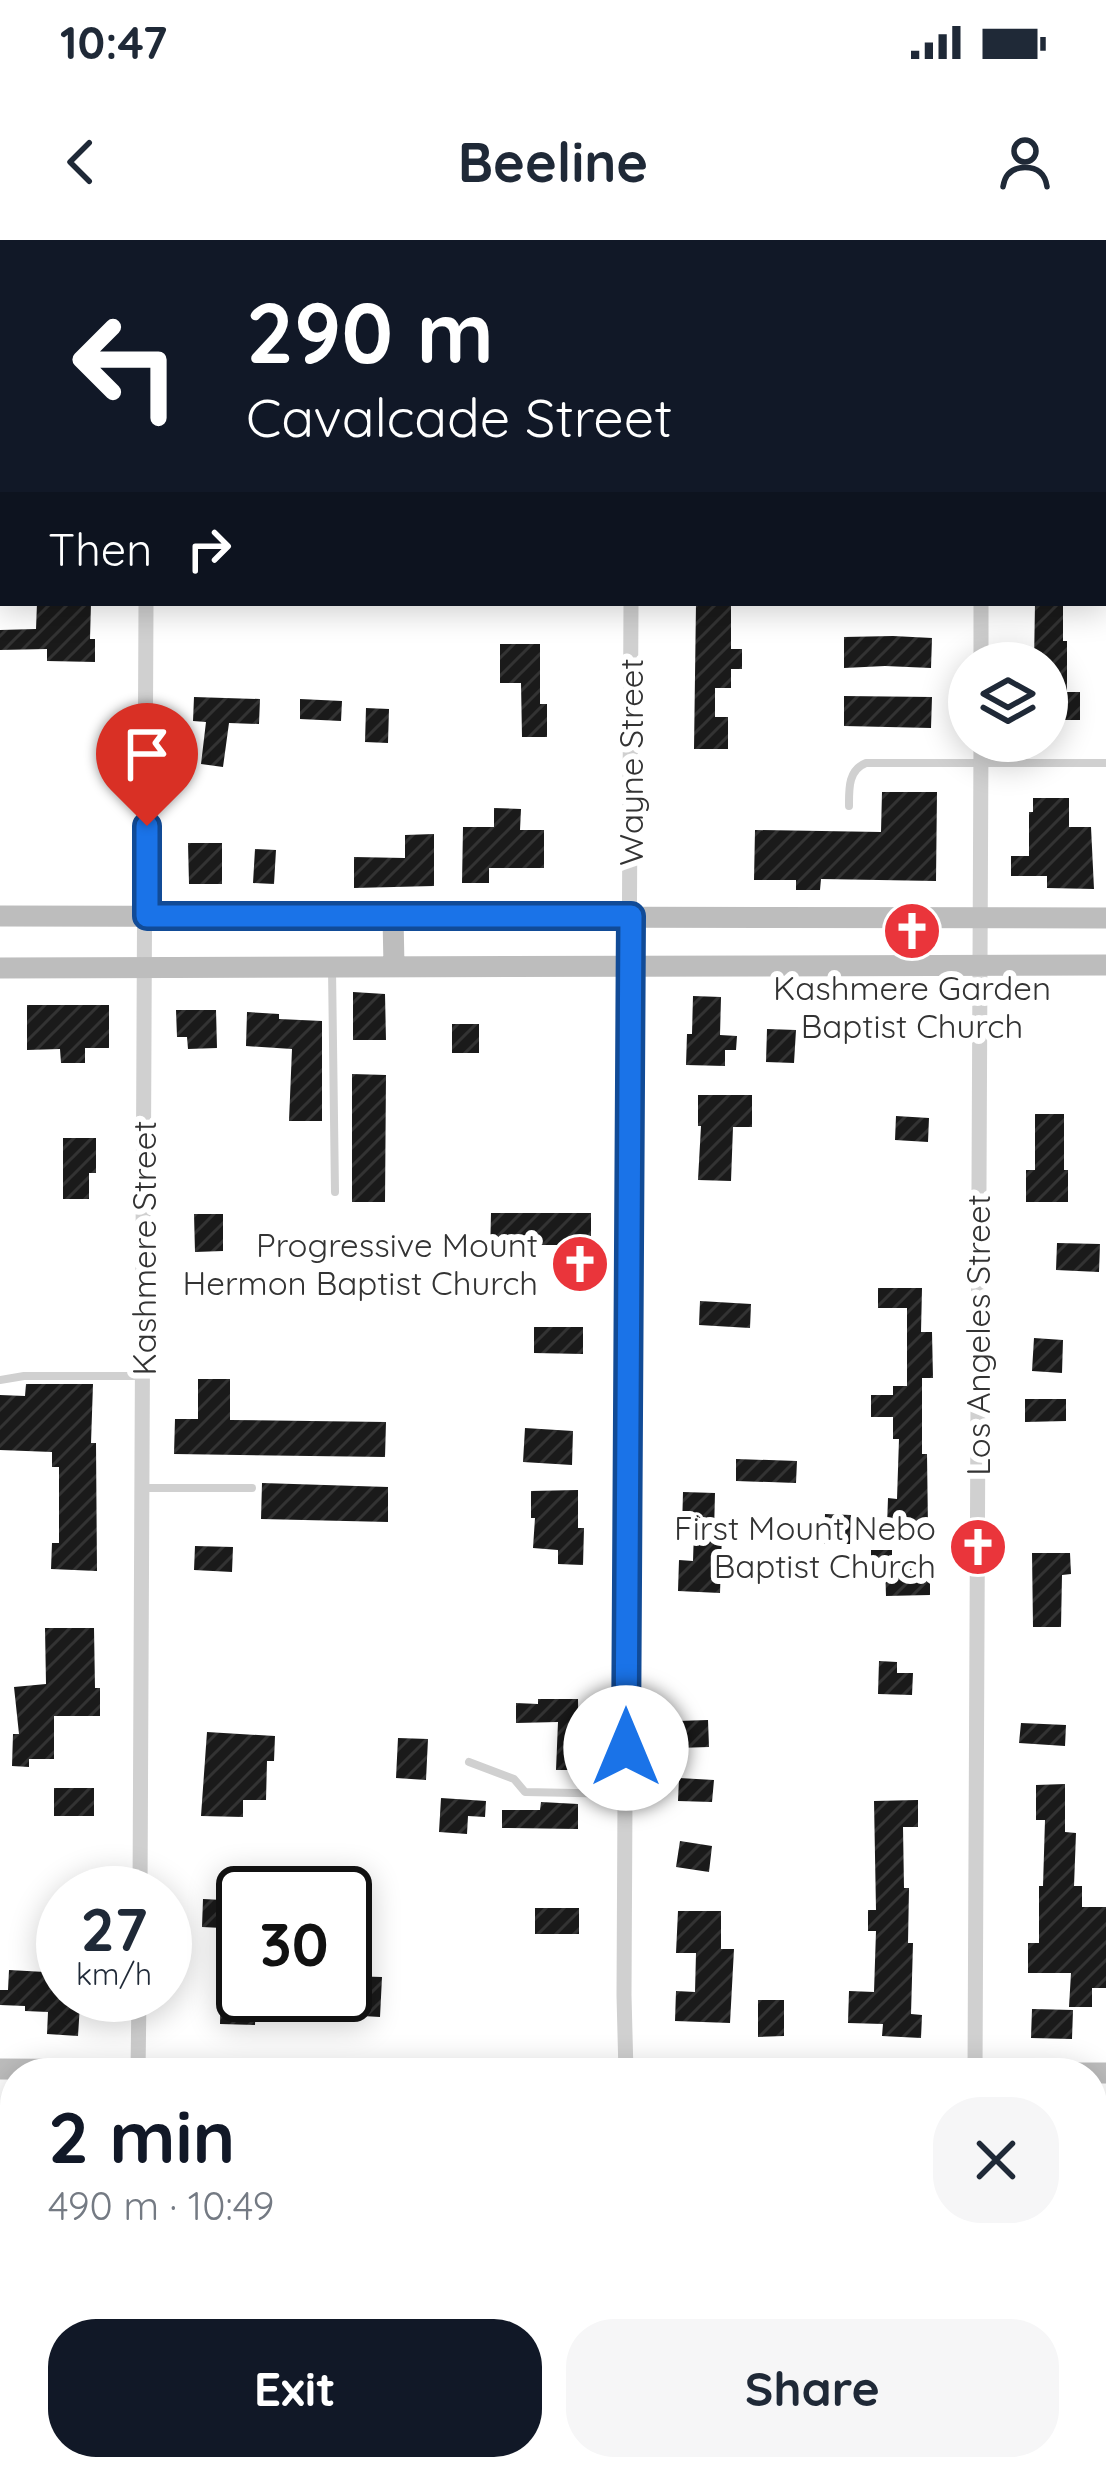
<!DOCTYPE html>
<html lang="en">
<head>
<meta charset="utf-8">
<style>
  body { margin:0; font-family:Quicksand,sans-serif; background:#f6f6f7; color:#1f2937; height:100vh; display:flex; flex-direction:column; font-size:45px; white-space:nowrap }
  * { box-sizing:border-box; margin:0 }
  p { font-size:39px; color:#747a83 }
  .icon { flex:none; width:66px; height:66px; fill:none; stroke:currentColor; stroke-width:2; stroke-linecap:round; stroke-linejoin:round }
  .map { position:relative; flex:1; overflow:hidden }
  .details { position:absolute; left:0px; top:1818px; width:1107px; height:423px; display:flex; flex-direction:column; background:#fff; border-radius:48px 48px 0 0; box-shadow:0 6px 30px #0003 }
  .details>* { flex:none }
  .guide { position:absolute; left:0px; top:0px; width:1107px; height:366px; box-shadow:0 6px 30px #0003; background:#111827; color:#fff; overflow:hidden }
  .controls { position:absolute; left:948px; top:402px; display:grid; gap:24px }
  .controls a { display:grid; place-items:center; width:120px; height:120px; border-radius:50%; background:#fff; box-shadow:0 6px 30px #0003; font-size:60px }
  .speed { position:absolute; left:36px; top:1626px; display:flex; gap:24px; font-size:60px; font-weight:700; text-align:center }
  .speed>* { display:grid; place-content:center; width:156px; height:156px; border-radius:50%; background:#fff; box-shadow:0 6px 30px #0003; line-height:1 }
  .speed small { font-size:30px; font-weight:400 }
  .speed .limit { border:6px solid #111; border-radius:18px; background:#fff; color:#111 }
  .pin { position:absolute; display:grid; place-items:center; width:102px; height:102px; color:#fff; margin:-123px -51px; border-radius:50% 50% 50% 0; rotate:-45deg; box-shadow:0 0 12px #0007 }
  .pin .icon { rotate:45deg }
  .me { position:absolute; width:132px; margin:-66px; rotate:0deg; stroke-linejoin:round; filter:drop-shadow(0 0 9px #0008) }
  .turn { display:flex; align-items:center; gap:42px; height:252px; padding:0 48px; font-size:54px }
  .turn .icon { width:156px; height:156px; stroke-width:2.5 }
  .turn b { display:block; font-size:84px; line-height:102px }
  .then { display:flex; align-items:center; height:114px; padding:0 48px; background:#0003; gap:24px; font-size:45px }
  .round { display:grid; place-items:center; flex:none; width:126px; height:126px; border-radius:48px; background:#f6f6f7 }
  .overview { display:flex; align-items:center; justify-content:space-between; height:204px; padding:0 48px }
  h1 { font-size:72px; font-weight:700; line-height:90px; color:#111827 }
  .button { display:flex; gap:24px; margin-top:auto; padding:24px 48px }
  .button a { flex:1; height:138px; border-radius:48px; background:#111827; color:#fff; font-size:48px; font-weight:700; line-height:138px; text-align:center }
  .button a+a { background:#f6f6f7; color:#1f2937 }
  .status { display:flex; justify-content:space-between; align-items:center; height:84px; padding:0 60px; background:#fff; direction:ltr }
  .status svg { height:33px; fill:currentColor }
  header { display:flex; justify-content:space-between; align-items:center; height:156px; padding:0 48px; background:#fff; font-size:54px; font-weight:700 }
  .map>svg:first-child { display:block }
  .building { fill:url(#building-hatch) }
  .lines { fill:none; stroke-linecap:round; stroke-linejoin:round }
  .lane { stroke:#d0d0d0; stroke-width:8 }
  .street { stroke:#d0d0d0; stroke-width:15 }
  .secondary { stroke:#bdbdbd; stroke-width:21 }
  .route-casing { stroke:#114b97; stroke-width:30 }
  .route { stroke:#1a73e8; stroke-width:21 }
  .labels { text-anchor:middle; stroke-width:12; stroke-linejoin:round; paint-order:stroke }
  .street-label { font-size:33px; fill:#333; stroke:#fff }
  .poi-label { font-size:33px; fill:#333; stroke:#fff; text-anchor:end }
</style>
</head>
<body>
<div class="status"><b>10:47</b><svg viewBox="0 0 49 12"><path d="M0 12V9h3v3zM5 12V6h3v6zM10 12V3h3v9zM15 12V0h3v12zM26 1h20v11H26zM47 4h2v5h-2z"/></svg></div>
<header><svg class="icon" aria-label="back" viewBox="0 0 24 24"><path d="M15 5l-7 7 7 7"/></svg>Beeline<svg class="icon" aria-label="person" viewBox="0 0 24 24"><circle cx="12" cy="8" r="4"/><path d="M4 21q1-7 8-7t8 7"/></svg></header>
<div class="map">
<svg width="1106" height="2240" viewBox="0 0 1106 2240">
  <defs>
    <pattern id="building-hatch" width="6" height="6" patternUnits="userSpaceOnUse" patternTransform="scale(3)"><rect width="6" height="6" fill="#1a1a1a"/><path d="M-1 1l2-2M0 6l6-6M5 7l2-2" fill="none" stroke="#333"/></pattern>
  </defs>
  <rect width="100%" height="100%" fill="#fff"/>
  <path class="building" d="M37,363H91L90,399H95V422L47,421V409L0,410V390L36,389Z
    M696,363H731V409H742V429H731V448H715V477H728V509H694Z
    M1035,363H1063V401H1067V452H1080V480H1058V475H1047V423H1034Z
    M893,396L932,398L931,428L885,426L844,428V397Z
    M500,404H540V464H547V497H522L521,443H500Z
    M844,456L932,457L931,488L844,486Z
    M194,457L260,459L259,484L229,483L223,527L201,524L206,482L193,481Z
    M300,459L342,461L341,481L300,479Z
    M366,468L389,469L388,503L365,502Z
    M882,552H937L936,641L821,639L820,650H796V640H754L755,590L881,592Z
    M1033,558H1069V587H1091L1094,649L1047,648V636H1011V616H1029V572H1033Z
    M494,568L521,569L520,590H544V628H489V643H462L463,587H494Z
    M434,594V646L354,648V617L405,618V595Z
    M188,603H222V644H189Z
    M255,609L276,610L274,644L253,643Z
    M353,752L385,754L386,800H353Z
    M693,756L721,757L720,795L737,796L736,810H725V826L686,825L687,794H692Z
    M27,765H109V808H85V823H61L60,809L27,810Z
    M176,770H216L217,808L188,809L187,797H177Z
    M247,772L279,774V779L322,781V881H289L292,809L246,806Z
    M452,784H479V813H452Z
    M767,789L796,790L794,823L766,822Z
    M352,834L386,835L385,962H352Z
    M698,855H752V887H733L731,941L698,940L701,886H698Z
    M1035,874H1064V930H1068V962H1026V930H1035Z
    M896,876L929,878L928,902L895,900Z
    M63,898H96V933H89V959H63Z
    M491,973H591V1005H529V1015H490Z
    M194,974H223V1011L195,1012Z
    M1057,1003L1100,1004L1099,1032L1056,1030Z
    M878,1048H922L921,1092H932L933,1138H922V1214H927L928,1288L887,1286L888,1258L897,1259L899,1199H893V1177H871V1155H893V1146H907V1068H878Z
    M700,1061L751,1064L750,1088L699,1085Z
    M534,1087H583V1114L534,1113Z
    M1034,1098L1063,1100L1062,1133L1032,1131Z
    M198,1139H230V1180L386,1182L385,1217L174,1214L175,1179H198Z
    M26,1144H93L91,1203H96L97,1331L51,1329L52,1303H59V1227H52V1212L0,1210V1155L25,1156Z
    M1025,1159H1066V1181L1025,1182Z
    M525,1188L573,1191L572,1225L523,1222Z
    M736,1219L797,1221L796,1243L736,1241Z
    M262,1243L388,1247V1282L261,1279Z
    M578,1250V1288H584L583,1325L558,1324V1310L533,1308L535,1278H531V1251Z
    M683,1252L715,1253L714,1293H722L720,1353L678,1351L679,1320L693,1321L694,1290L682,1289Z
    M825,1274L851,1275L850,1304H824Z
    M195,1306L233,1307L232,1332L194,1330Z
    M871,1310H892V1322H930V1355L886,1356L885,1324L871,1325Z
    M1032,1313H1070L1071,1334L1062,1335L1061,1387H1033Z
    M45,1388H94L95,1448H100V1476H54V1519H29V1527L12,1526L13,1494H19L14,1447L46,1444Z
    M879,1421L897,1422V1433H913L912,1455L878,1454Z
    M538,1459H578L579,1530H556L558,1482L516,1483V1463L538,1464Z
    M708,1480L709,1507L677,1508V1481Z
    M1021,1483L1066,1485L1065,1506L1019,1503Z
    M207,1492L275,1496L274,1521H267L266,1560H243V1577L201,1576Z
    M398,1498L428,1499L426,1540L396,1538Z
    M679,1538L714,1540L712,1562L678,1561Z
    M1065,1544V1592L1076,1593L1074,1646H1082V1667H1106V1748H1092V1767H1069L1071,1733H1028V1703H1039V1646H1043L1045,1580H1036V1545Z
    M54,1548H94V1576H54Z
    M441,1558L486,1561L485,1577L468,1576L467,1594L439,1592Z
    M918,1560V1587H903L904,1648H909L908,1703H913L911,1774L922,1775L921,1798L882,1796L883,1784L848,1783L849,1751L874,1752L876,1691H868V1670H876L874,1561Z
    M541,1562L578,1564V1589L502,1588V1570H540Z
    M680,1601L712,1606L709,1632L676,1627Z
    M203,1659L243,1661V1755H256L255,1785L220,1784L222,1688L202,1687Z
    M535,1668H579V1694H535Z
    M678,1671H721V1709H734L730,1783L675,1781L676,1751L695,1752L696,1713H676Z
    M46,1713H63V1763L80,1764L78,1796L47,1794L48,1772L25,1771V1766L0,1765V1750H8L9,1730L45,1732Z
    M348,1736L382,1737L380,1777L346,1775Z
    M758,1760H784V1796L758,1797Z
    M1032,1769L1073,1770L1072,1799L1031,1798Z"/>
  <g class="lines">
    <path class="lane" d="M849,566C849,549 848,530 866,523H1106
      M332,729L335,952
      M0,1140L24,1136H142
      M143,1248H252
      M469,1522L514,1539L525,1552L624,1554"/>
    <path class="street" d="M146,0V3
      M980,0V3
      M632,3V0
      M981,363V423
      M140,1653L146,363
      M138,1833L139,1755
      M626,1833L624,1755L631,363
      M975,1833L981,501
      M622,2226V2240
      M135,2240V2226
      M974,2240V2226"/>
    <path class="secondary" d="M0,676L1106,678
      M393,676L394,727
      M0,728L1106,725
      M0,1829L631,1833
      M1075,1833H1106"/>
  </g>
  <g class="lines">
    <g class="route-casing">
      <path id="route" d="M147,586V676H631L626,1508"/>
    </g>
    <use href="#route" class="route"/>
  </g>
  <defs>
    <g id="church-disc" transform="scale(3)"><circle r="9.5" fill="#ea353b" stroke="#fff"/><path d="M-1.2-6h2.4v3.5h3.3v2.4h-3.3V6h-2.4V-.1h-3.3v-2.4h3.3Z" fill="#fff"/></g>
  </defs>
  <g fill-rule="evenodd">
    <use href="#church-disc" x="912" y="691"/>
    <use href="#church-disc" x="580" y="1024"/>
    <use href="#church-disc" x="978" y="1307"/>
  </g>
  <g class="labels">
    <g class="street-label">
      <text transform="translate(631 522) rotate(-90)" y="12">Wayne Street</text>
      <text transform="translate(144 1008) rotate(-90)" y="12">Kashmere Street</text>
      <text transform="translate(978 1095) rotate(-90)" y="12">Los Angeles Street</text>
    </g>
    <g class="poi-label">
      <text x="912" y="760" text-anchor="middle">Kashmere Garden<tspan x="912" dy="38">Baptist Church</tspan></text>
      <text x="538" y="1017">Progressive Mount<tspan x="538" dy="38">Hermon Baptist Church</tspan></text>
      <text x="936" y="1300">First Mount Nebo<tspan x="936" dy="38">Baptist Church</tspan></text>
    </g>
  </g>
</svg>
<div class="controls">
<a><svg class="icon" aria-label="layers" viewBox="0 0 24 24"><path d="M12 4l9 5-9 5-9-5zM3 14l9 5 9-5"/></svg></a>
</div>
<div class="speed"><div>27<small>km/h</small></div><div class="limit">30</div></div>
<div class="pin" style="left:147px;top:586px;background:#d93025"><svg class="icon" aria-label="arrive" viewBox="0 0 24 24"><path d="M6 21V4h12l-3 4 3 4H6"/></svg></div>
<svg class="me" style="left:626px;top:1508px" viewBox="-20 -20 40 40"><circle r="19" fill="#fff"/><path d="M0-13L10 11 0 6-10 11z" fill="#1a73e8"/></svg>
<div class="guide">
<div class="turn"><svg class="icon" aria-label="left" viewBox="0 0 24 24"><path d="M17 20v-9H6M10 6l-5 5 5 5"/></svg><div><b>290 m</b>Cavalcade Street</div></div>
<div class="then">Then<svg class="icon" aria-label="right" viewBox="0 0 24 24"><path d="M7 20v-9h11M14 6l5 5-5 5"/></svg></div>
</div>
<section class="details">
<div class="overview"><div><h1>2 min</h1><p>490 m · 10:49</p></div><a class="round"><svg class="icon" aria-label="close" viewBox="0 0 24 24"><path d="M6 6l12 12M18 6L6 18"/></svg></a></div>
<div class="button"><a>Exit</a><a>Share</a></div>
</section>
</div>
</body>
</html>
